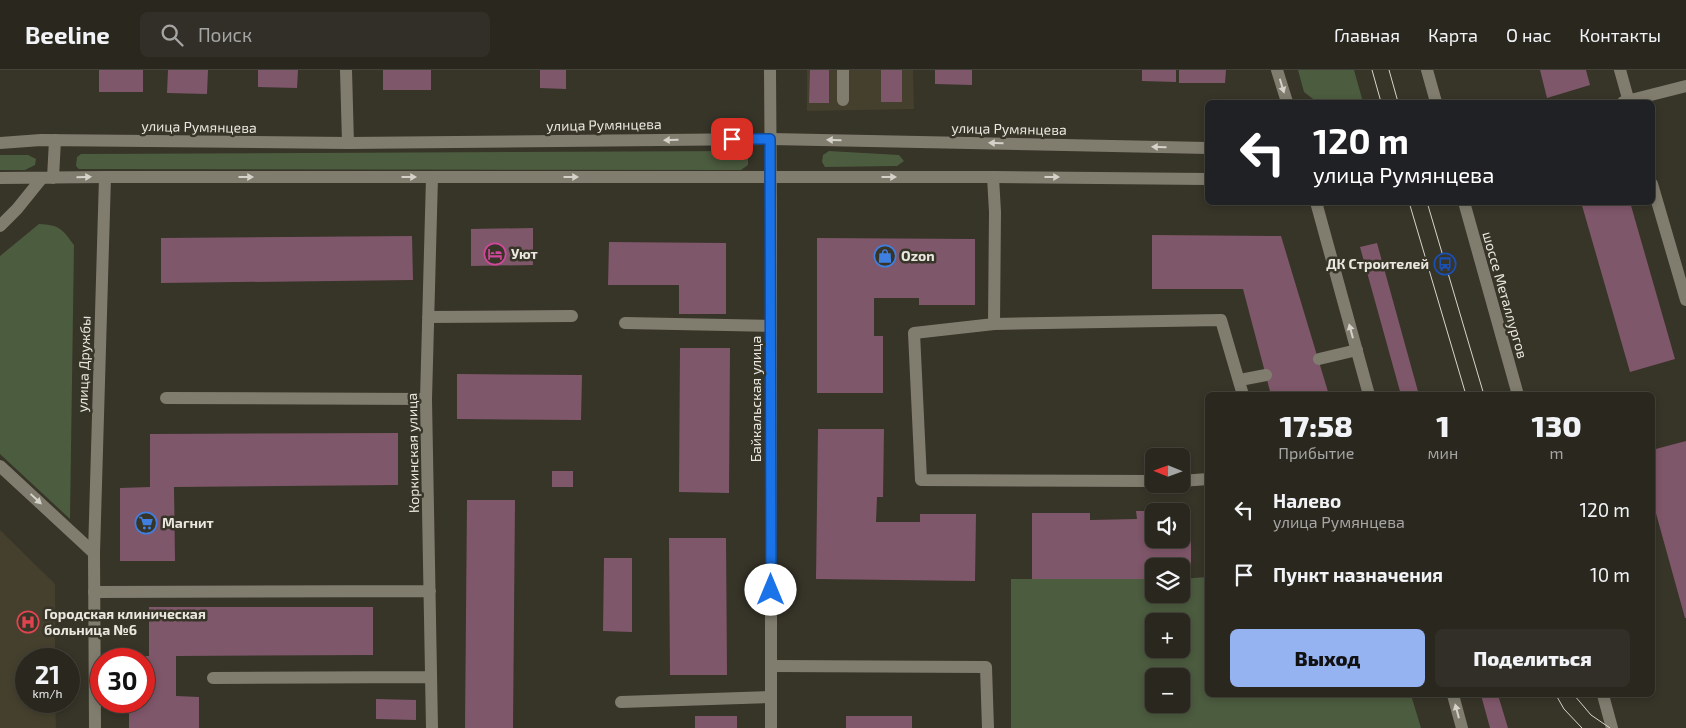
<!DOCTYPE html>
<html lang="ru">
<head>
<meta charset="utf-8">
<style>
  body { margin:0; font-family:"Exo 2",sans-serif; background:#312f27; color:#f1f3f6; height:100vh; display:flex; flex-direction:column; font-size:19px; white-space:nowrap }
  * { box-sizing:border-box; margin:0 }
  p { font-size:16px; color:#a5a5a4 }
  .icon { flex:none; width:28px; height:28px; fill:none; stroke:currentColor; stroke-width:2; stroke-linecap:round; stroke-linejoin:round }
  .map { position:relative; flex:1; overflow:hidden }
  .side { position:absolute; left:1205px; top:322px; width:450px; height:305px; display:flex; flex-direction:column; background:#29271e; border-radius:8px; box-shadow:0 2px 8px #0003,0 0 0 1px #45443c }
  .side>* { flex:none }
  .guide { position:absolute; left:1205px; top:30px; width:450px; height:105px; border-radius:8px; box-shadow:0 2px 8px #0003,0 0 0 1px #45443c; background:#202124; color:#fff; overflow:hidden }
  .needle { width:32px; rotate:271deg }
  .fabs { position:absolute; left:1145px; top:378px; display:grid; gap:10px }
  .fabs a { display:grid; place-items:center; width:45px; height:45px; border-radius:8px; background:#29271e; box-shadow:0 2px 8px #0003,0 0 0 1px #45443c; font-size:25px }
  .speed { position:absolute; left:15px; top:578px; display:flex; gap:10px; font-size:25px; font-weight:700; text-align:center }
  .speed>* { display:grid; place-content:center; width:65px; height:65px; border-radius:50%; background:#29271e; box-shadow:0 2px 8px #0003,0 0 0 1px #45443c; line-height:1 }
  .speed small { font-size:12px; font-weight:400 }
  .speed .limit { border:8px solid #d22; background:#fff; color:#111 }
  .pin { position:absolute; display:grid; place-items:center; width:42px; height:42px; color:#fff; margin:-21px; border-radius:10px; box-shadow:0 2px 8px #0006 }
  .me { position:absolute; width:55px; margin:-28px; rotate:0deg; stroke-linejoin:round; filter:drop-shadow(0 0 4px #0008) }
  .turn { display:flex; align-items:center; gap:18px; height:105px; padding:0 25px; font-size:22px }
  .turn .icon { width:65px; height:65px; stroke-width:2.5 }
  .turn b { display:block; font-size:35px; line-height:42px }
  .eta { display:flex; justify-content:space-evenly; align-items:center; height:85px; text-align:center }
  .eta b { font-size:30px; font-weight:800; line-height:35px }
  .cta { display:flex; gap:10px; margin-top:auto; padding:10px 25px }
  .cta a { flex:1; height:58px; border-radius:8px; background:#95b2f1; color:#111; font-size:20px; font-weight:800; line-height:58px; text-align:center }
  .cta a+a { background:#312f27; color:#f1f3f6 }
  ul { padding:0; list-style:none }
  li { display:flex; align-items:center; gap:15px; height:65px; padding:0 25px }
  li div { flex:1 }
  li b { display:block; font-size:19px }
  li em { font-style:normal }
  header { display:flex; align-items:center; gap:30px; box-sizing:border-box; height:70px; padding:0 25px; background:#29271e; border-bottom:1px solid #45443c }
  header strong { font-size:24px }
  nav { display:flex; gap:28px; margin-inline-start:auto; font-size:18px }
  .search { width:350px; height:45px; background:#312f27; display:flex; align-items:center; gap:12px; box-sizing:border-box; padding:0 18px; border-radius:8px; color:#a5a5a4; font-size:19px }
  .map>svg:first-child { display:block }
  .built { fill:#45402e }
  .green { fill:#4c5c3f; fill-rule:evenodd }
  .building { fill:#7f576a }
  .lines { fill:none; stroke-linecap:round; stroke-linejoin:round }
  .service { stroke:#807d6f; stroke-width:12 }
  .minor { stroke:#807d6f; stroke-width:12 }
  .tertiary { stroke:#807d6f; stroke-width:12 }
  .secondary { stroke:#807d6f; stroke-width:12 }
  .tram { stroke:#d7d5cd; stroke-width:1 }
  .oneway { fill:#d4d2c9 }
  .route-casing { stroke:#114b97; stroke-width:12 }
  .route { stroke:#1a73e8; stroke-width:9 }
  .labels { text-anchor:middle; stroke-width:5; stroke-linejoin:round; paint-order:stroke }
  .street-label { font-size:14px; fill:#e9e7df; stroke:#373428 }
  .poi-label { font-size:14px; font-weight:bold; fill:#e9e7df; stroke:#373428; text-anchor:start }
</style>
</head>
<body>
<header>
<strong>Beeline</strong>
<div class="search"><svg class="icon" aria-label="search" viewBox="0 0 24 24"><circle cx="10" cy="10" r="6"/><path d="M15 15l6 6"/></svg>Поиск</div>
<nav><a>Главная</a><a>Карта</a><a>О нас</a><a>Контакты</a></nav>
</header>
<div class="map">
<svg width="1686" height="658" viewBox="0 0 1686 658">
  <rect width="100%" height="100%" fill="#373428"/>
  <path class="built" d="M807,0H913L914,39L807,41Z
    M0,460L55,514V589H26V631H55L56,658H0Z"/>
  <path class="green" d="M1298,0H1354L1363,32H1317L1304,22Z
    M741,81L748,85V95L741,100L79,99L76,96L77,87L81,84Z
    M829,81L899,85L904,91L897,96L825,97L822,92L823,85Z
    M0,85H28L36,89L35,95L25,100H0Z
    M39,154C60,155 62,159 74,175L70,449L0,384V186Z
    M1207,507L1208,625H1411L1421,658H1011V509H1154V524H1181V509ZM1154,551H1181V579H1154ZM1154,606H1181V634H1154Z"/>
  <path class="building" d="M99,0H143V22H99Z
    M168,0H208L207,24L167,23Z
    M258,0H298L297,18L258,17Z
    M383,0H431V20H383Z
    M540,0H566V19L540,18Z
    M810,0H829V33H809Z
    M881,0H902V32H881Z
    M935,0H972V15L935,14Z
    M1142,0H1176V12L1142,11Z
    M1179,0H1226L1225,13H1179Z
    M1540,0H1586L1590,15L1547,28Z
    M1581,132H1630L1675,289L1630,302Z
    M533,158V195L471,196V159Z
    M1152,165L1281,166L1329,325H1271L1243,219H1152Z
    M412,166L413,210L161,213V168Z
    M817,168L975,169V235H919V228H874V266H883V323H817Z
    M609,172L726,173V244H679V215H608Z
    M1377,173L1419,325H1401L1360,177Z
    M680,278H730L729,423L679,422Z
    M457,304L582,305L581,350L457,349Z
    M818,359H884L883,427H877L876,452H920V444H976L975,511L816,509Z
    M398,363V415L174,417L175,491H120V418L150,417V364Z
    M1686,371V548H1685L1652,429V380Z
    M552,401H573V417H552Z
    M467,430H515L513,658H465Z
    M1136,441H1154V469H1181V441H1191V509H1181V496H1154V509H1032V443H1090V450L1137,449Z
    M669,468H726L727,605H670Z
    M604,488H632V562L603,561Z
    M149,537H373V585L176,586V626L199,627V658H129V631H144V589H129V586H149Z
    M1481,625H1498L1508,658H1490Z
    M376,629L416,630V650L376,649Z
    M695,646H737V658H695Z
    M846,646H912V658H846Z"/>
  <g class="lines">
    <path class="service" d="M843,0V30
      M1620,0L1629,32
      M1623,32L1686,16
      M432,107L426,329L432,658
      M993,107L995,142L994,254L1221,250L1243,325
      M1652,114L1686,230
      M0,156L17,139L42,108
      M428,247L572,246
      M625,253L771,256
      M994,254L914,263L921,410L1154,411
      M1319,289L1357,280
      M1240,310L1266,305
      M166,328L426,329
      M1181,411L1208,409
      M94,483L105,107
      M94,522L430,521
      M771,596L986,597L988,658
      M213,608L431,607
      M621,632L771,627"/>
    <path class="minor" d="M346,0L348,73
      M770,0L771,141V658
      M0,396L94,483L95,658"/>
    <path class="tertiary" d="M1277,0L1287,32
      M1316,132L1369,325
      M1453,625L1462,658"/>
    <path class="secondary" d="M1427,0L1436,32
      M0,73L41,70L348,73L771,69L1208,78
      M0,108L105,107H993L1208,109
      M53,108L55,70
      M1464,132L1518,325
      M1603,625L1612,658"/>
    <path class="tram" d="M1372,0L1381,32
      M1389,0L1398,32
      M1409,132L1466,325
      M1427,132L1484,325
      M1556,625L1564,639L1582,658
      M1574,625L1591,645L1610,658"/>
  </g>
  <defs><path id="oneway-solid" d="M-6-.8H1V-3.2L6.5 0L1 3.2V.8H-6Z" transform="scale(1.25)"/></defs>
  <g class="oneway">
    <use href="#oneway-solid" transform="translate(1282 16) rotate(73)"/>
    <use href="#oneway-solid" transform="translate(671 70) rotate(179)"/>
    <use href="#oneway-solid" transform="translate(834 70) rotate(-179)"/>
    <use href="#oneway-solid" transform="translate(996 73) rotate(-179)"/>
    <use href="#oneway-solid" transform="translate(1159 77) rotate(-179)"/>
    <use href="#oneway-solid" transform="translate(84 107) rotate(-1)"/>
    <use href="#oneway-solid" transform="translate(246 107)"/>
    <use href="#oneway-solid" transform="translate(409 107)"/>
    <use href="#oneway-solid" transform="translate(571 107)"/>
    <use href="#oneway-solid" transform="translate(889 107)"/>
    <use href="#oneway-solid" transform="translate(1052 107)"/>
    <use href="#oneway-solid" transform="translate(1351 261) rotate(-105)"/>
    <use href="#oneway-solid" transform="translate(36 429) rotate(43)"/>
    <use href="#oneway-solid" transform="translate(1457 641) rotate(-105)"/>
  </g>
  <g class="lines">
    <g class="route-casing">
      <path id="route" d="M732,69H770L771,520"/>
    </g>
    <use href="#route" class="route"/>
  </g>
  <defs>
    <g id="hotel-ring" transform="scale(1.125)"><circle r="9.5" fill="#373428" stroke="#d1479c" stroke-width="1.5"/><path d="M-6-4.5h1.5V1H6V5H4.5V3h-9V5H-6ZM-4 0a1.8 1.8 0 1 1 3.6 0ZM.5 0V-2.5h3Q6-2.5 6 0Z" fill="#d1479c"/></g>
    <g id="shop-ring" transform="scale(1.125)"><circle r="9.5" fill="#373428" stroke="#3f7fe0" stroke-width="1.5"/><path d="M-5-2.5h2.3a2.7 3.5 0 0 1 5.4 0H5L5.5 6h-11ZM-1.5-2.5h3a1.5 2.3 0 0 0-3 0Z" fill="#3f7fe0"/></g>
    <g id="bus-ring" transform="scale(1.125)"><circle r="9.5" fill="#373428" stroke="#1a4fb4" stroke-width="1.5"/><path d="M-5-6H5V4H4V6H2V4H-2V6H-4V4H-5ZM-3.5-4V0h7V-4ZM-3.5 1.2v1.5H-2V1.2ZM2 1.2v1.5H3.5V1.2Z" fill="#1a4fb4"/></g>
    <g id="supermarket-ring" transform="scale(1.125)"><circle r="9.5" fill="#373428" stroke="#3f7fe0" stroke-width="1.5"/><path d="M-6-5.5h2.5l.6 2H6L4.5 2H-2.5L-4.4-4H-6ZM-1.5 3.2a1.3 1.3 0 1 0 .1 0ZM3 3.2a1.3 1.3 0 1 0 .1 0Z" fill="#3f7fe0"/></g>
    <g id="hospital-ring" transform="scale(1.125)"><circle r="9.5" fill="#373428" stroke="#e0444e" stroke-width="1.5"/><path d="M-5-5h3v3.5h4V-5h3V5h-3V1.5h-4V5h-3Z" fill="#e0444e"/></g>
  </defs>
  <g fill-rule="evenodd">
    <use href="#hotel-ring" x="495" y="184"/>
    <use href="#shop-ring" x="885" y="186"/>
    <use href="#bus-ring" x="1445" y="194"/>
    <use href="#supermarket-ring" x="146" y="453"/>
    <use href="#hospital-ring" x="28" y="552"/>
  </g>
  <g class="labels">
    <g class="street-label">
      <text transform="translate(604 55) rotate(-1)" y="5">улица Румянцева</text>
      <text transform="translate(199 57) rotate(1)" y="5">улица Румянцева</text>
      <text transform="translate(1009 59) rotate(1)" y="5">улица Румянцева</text>
      <text transform="translate(1505 225) rotate(74)" y="5">шоссе Металлургов</text>
      <text transform="translate(84 294) rotate(-88)" y="5">улица Дружбы</text>
      <text transform="translate(756 329) rotate(-90)" y="5">Байкальская улица</text>
      <text transform="translate(413 383) rotate(-91)" y="5">Коркинская улица</text>
    </g>
    <g class="poi-label">
      <text x="511" y="189">Уют</text>
      <text x="901" y="191">Ozon</text>
      <text x="1429" y="199" text-anchor="end">ДК Строителей</text>
      <text x="162" y="458">Магнит</text>
      <text x="44" y="549">Городская клиническая<tspan x="44" dy="16">больница №6</tspan></text>
    </g>
  </g>
</svg>
<div class="fabs">
<a><svg class="needle" viewBox="-14 -14 28 28"><path d="M0-13l5 13h-10z" fill="#e53935"/><path d="M0 13l5-13h-10z" fill="#a5a5a4"/></svg></a>
<a><svg class="icon" aria-label="sound" viewBox="0 0 24 24"><path d="M4 9h4l5-4v14l-5-4H4zM17 9q2 3 0 6"/></svg></a>
<a><svg class="icon" aria-label="layers" viewBox="0 0 24 24"><path d="M12 4l9 5-9 5-9-5zM3 14l9 5 9-5"/></svg></a>
<a>+</a>
<a>−</a>
</div>
<div class="speed"><div>21<small>km/h</small></div><div class="limit">30</div></div>
<div class="pin" style="left:732px;top:69px;background:#d93025"><svg class="icon" aria-label="arrive" viewBox="0 0 24 24"><path d="M6 21V4h12l-3 4 3 4H6"/></svg></div>
<svg class="me" style="left:771px;top:520px" viewBox="-20 -20 40 40"><circle r="19" fill="#fff"/><path d="M0-13L10 11 0 6-10 11z" fill="#1a73e8"/></svg>
<div class="guide">
<div class="turn"><svg class="icon" aria-label="left" viewBox="0 0 24 24"><path d="M17 20v-9H6M10 6l-5 5 5 5"/></svg><div><b>120 m</b>улица Румянцева</div></div>
</div>
<section class="side">
<div class="eta">
<div><b>17:58</b><p>Прибытие</p></div>
<div><b>1</b><p>мин</p></div>
<div><b>130</b><p>m</p></div>
</div>
<ul>
<li><svg class="icon" aria-label="left" viewBox="0 0 24 24"><path d="M17 20v-9H6M10 6l-5 5 5 5"/></svg><div><b>Налево</b><p>улица Румянцева</p></div><em>120 m</em></li>
<li><svg class="icon" aria-label="arrive" viewBox="0 0 24 24"><path d="M6 21V4h12l-3 4 3 4H6"/></svg><div><b>Пункт назначения</b></div><em>10 m</em></li>
</ul>
<div class="cta"><a>Выход</a><a>Поделиться</a></div>
</section>
</div>
</body>
</html>
